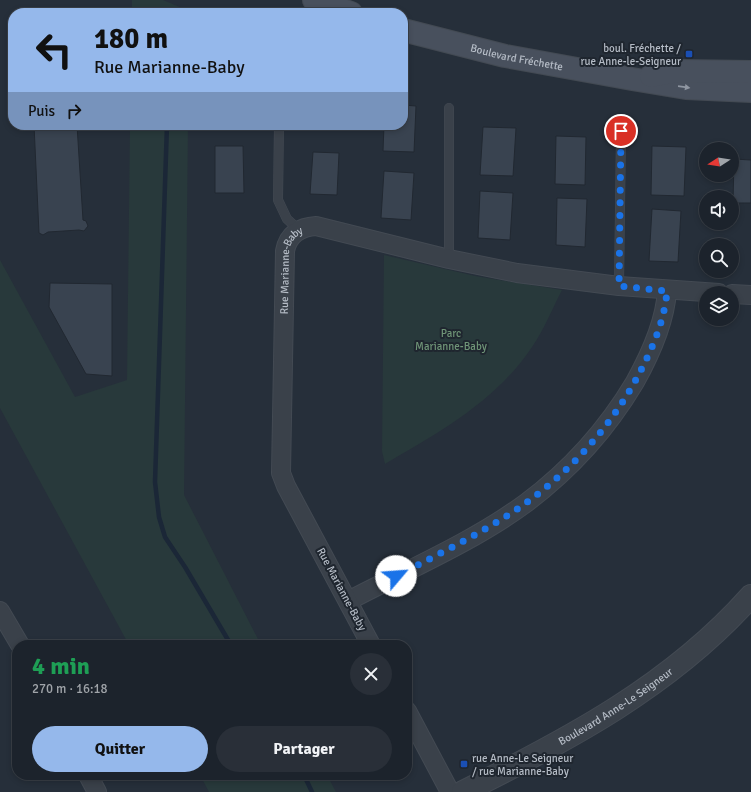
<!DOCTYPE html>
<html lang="fr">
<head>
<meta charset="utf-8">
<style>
  body { margin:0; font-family:Signika,sans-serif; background:#292f38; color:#f1f3f6; height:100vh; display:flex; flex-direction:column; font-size:15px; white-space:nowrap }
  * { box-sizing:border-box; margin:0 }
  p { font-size:13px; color:#a0a4a9 }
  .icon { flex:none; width:22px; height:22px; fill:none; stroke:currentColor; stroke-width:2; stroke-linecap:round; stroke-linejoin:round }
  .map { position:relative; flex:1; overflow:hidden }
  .panel { position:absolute; left:12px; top:640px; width:400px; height:140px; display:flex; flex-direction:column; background:#1c232c; border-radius:16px; box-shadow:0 2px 6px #0003,0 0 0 1px #3a4048 }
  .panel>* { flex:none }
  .banner { position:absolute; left:8px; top:8px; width:400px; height:122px; border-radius:16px; box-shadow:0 2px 6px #0003,0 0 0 1px #3a4048; background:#95b8eb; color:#111; overflow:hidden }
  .needle { width:26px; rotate:258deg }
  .fabs { position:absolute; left:699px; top:142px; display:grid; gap:8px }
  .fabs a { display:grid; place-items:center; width:40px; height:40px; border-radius:50%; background:#1c232c; box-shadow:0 2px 6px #0003,0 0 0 1px #3a4048; font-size:20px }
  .pin { position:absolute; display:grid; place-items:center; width:34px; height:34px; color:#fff; margin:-17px; border:2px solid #fff; border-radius:50%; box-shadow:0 1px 4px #0007 }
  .me { position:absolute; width:44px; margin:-22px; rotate:63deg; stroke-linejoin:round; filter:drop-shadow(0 0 3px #0008) }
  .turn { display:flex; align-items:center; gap:14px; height:84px; padding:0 20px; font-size:18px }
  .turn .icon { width:52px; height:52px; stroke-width:2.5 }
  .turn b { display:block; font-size:28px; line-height:34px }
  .then { display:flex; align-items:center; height:38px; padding:0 20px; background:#0003; gap:8px; font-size:15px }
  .round { display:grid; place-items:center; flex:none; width:42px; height:42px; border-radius:21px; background:#292f38 }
  .headline { display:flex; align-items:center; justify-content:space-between; height:68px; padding:0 20px }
  h1 { font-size:24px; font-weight:700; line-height:30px; color:#1e9e55 }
  .button { display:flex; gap:8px; margin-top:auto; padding:8px 20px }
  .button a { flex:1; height:46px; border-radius:24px; background:#95b8eb; color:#111; font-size:16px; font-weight:700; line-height:46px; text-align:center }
  .button a+a { background:#292f38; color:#f1f3f6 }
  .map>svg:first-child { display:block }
  .green { fill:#28393b }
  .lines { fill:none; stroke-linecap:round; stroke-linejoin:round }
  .stream { stroke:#1b2737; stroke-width:4.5 }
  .building { fill:#394350; stroke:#212831 }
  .service-casing { stroke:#434a53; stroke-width:10 }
  .minor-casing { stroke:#434a53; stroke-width:20 }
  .tertiary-casing { stroke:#434a53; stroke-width:24 }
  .secondary-casing { stroke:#434a53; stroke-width:24 }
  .service { stroke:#3a414a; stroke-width:9 }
  .minor { stroke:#3a414a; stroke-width:18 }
  .tertiary { stroke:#3a414a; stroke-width:22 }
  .secondary { stroke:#48505d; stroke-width:22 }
  .oneway { fill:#8f96a1 }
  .route { stroke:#1a73e8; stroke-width:7; stroke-dasharray:0 12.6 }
  .transit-dot { fill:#1a4fb4; stroke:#1f262f; stroke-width:1.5 }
  .labels { text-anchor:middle; stroke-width:4; stroke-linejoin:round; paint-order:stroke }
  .poi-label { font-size:11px; fill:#b5bcc6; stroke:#1f262f; text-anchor:end }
  .street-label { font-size:11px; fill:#b5bcc6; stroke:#1f262f }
  .park-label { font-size:11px; fill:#6f9477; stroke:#1f262f }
</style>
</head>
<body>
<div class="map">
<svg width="751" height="792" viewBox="0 0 751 792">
  <rect width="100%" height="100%" fill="#262f3a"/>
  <path class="green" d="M132,0H163L189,11V13H132Z
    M130,125H188L184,495L261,645H129L0,408V260L75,397L127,380Z
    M384,255L475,276L562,290C552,309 544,330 532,347C496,401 440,432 385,464L382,451Z
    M200,775H327L336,792H209Z"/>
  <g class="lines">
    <path class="stream" d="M171,13L172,11
      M167,125L155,482L159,517L165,537L185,567L231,645
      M304,775L312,792"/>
  </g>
  <path class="building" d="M403,105L416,106L414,152L383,151L384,125H403Z
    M34,125H77L83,220L86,221L88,226L84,231L79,230L48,232L43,235L39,233Z
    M212,125H242V128L213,129Z
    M483,127L516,128L513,176L480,175Z
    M556,136L586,137L585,185L555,184Z
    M215,146H243L244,193H215Z
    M652,146L686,147L684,196L651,195Z
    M313,152L339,153L337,195L310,194Z
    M734,159L751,160V203H733Z
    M384,171L414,173L411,220L381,218Z
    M480,191L513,193L510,240L478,238Z
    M557,198L587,199L585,247L556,245Z
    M652,209L681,211L678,262L649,261Z
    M50,283L112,284V376L86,374L49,307Z"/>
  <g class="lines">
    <g class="service-casing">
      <path id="service" d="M279,125L278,200L287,219L299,230
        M449,259V108
        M619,286L621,131"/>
    </g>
    <g class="minor-casing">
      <g id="minor">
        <path d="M732,294L751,295"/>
        <path d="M348,601C407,570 473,542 526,503C570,470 607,429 635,382C650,355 665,322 667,291"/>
        <path d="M0,611L20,645"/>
        <path id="s1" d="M371,645L286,486L281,473L285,251C288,234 300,227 316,226L449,259L517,273L619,286L719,293"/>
        <path d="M407,711L450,792"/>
        <path d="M88,775L97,792"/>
      </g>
    </g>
    <g class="tertiary-casing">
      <g id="tertiary">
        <path id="s2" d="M463,792C568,740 672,685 751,596"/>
      </g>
    </g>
    <g class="secondary-casing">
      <g id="secondary">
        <path d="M314,0L351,13"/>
        <path id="s3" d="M403,30L505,56L632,79L686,88L751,91"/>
        <path d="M651,76L678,71L751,72"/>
      </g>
    </g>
    <use href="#service" class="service"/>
    <use href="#minor" class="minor"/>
    <use href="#tertiary" class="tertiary"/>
    <use href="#secondary" class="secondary"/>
  </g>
  <defs><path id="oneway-solid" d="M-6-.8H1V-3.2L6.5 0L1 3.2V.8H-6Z"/></defs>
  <use class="oneway" href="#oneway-solid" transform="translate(684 87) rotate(8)"/>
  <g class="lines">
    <path class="route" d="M396,576C435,556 476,536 513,512C567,476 613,426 642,368C654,345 665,317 667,291L619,286L621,131"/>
  </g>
  <g class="transit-dot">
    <rect x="685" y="50" width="8" height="8" rx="2"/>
    <rect x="460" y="760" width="8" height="8" rx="2"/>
  </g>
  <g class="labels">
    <g class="poi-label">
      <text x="681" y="52">boul. Fréchette /<tspan x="681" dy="13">rue Anne-le-Seigneur</tspan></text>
      <text x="472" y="762" text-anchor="start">rue Anne-Le Seigneur<tspan x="472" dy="13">/ rue Marianne-Baby</tspan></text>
    </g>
    <g class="street-label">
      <text dy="4" stroke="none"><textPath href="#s3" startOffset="117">Boulevard Fréchette</textPath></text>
      <text dy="4" stroke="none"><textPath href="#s1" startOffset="399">Rue Marianne-Baby</textPath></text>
      <text transform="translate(342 589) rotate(62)" y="4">Rue Marianne-Baby</text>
      <text dy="4" stroke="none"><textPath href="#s2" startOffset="175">Boulevard Anne-Le Seigneur</textPath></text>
    </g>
    <g class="park-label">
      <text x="451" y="337">Parc<tspan x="451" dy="13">Marianne-Baby</tspan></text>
    </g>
  </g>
</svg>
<div class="fabs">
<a><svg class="needle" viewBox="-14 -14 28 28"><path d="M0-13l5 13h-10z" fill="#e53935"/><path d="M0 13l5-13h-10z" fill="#a0a4a9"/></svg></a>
<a><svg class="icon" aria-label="sound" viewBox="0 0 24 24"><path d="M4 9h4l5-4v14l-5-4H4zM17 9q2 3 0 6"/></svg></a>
<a><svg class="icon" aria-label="search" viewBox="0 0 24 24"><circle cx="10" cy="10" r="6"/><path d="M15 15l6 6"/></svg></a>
<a><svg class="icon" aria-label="layers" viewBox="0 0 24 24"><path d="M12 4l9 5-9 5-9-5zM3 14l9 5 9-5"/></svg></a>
</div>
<div class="pin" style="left:621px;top:131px;background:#d93025"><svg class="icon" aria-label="arrive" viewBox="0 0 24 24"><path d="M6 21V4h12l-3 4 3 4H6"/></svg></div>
<svg class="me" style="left:396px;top:576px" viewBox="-20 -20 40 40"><circle r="19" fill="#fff"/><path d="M0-13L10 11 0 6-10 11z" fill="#1a73e8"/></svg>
<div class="banner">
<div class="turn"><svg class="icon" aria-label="left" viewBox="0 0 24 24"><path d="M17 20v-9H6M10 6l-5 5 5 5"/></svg><div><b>180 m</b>Rue Marianne-Baby</div></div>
<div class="then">Puis<svg class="icon" aria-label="right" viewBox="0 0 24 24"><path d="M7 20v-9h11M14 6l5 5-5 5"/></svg></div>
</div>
<section class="panel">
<div class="headline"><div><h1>4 min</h1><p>270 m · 16:18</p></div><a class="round"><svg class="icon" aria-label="close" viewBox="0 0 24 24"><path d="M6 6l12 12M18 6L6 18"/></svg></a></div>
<div class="button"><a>Quitter</a><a>Partager</a></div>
</section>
</div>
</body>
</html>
